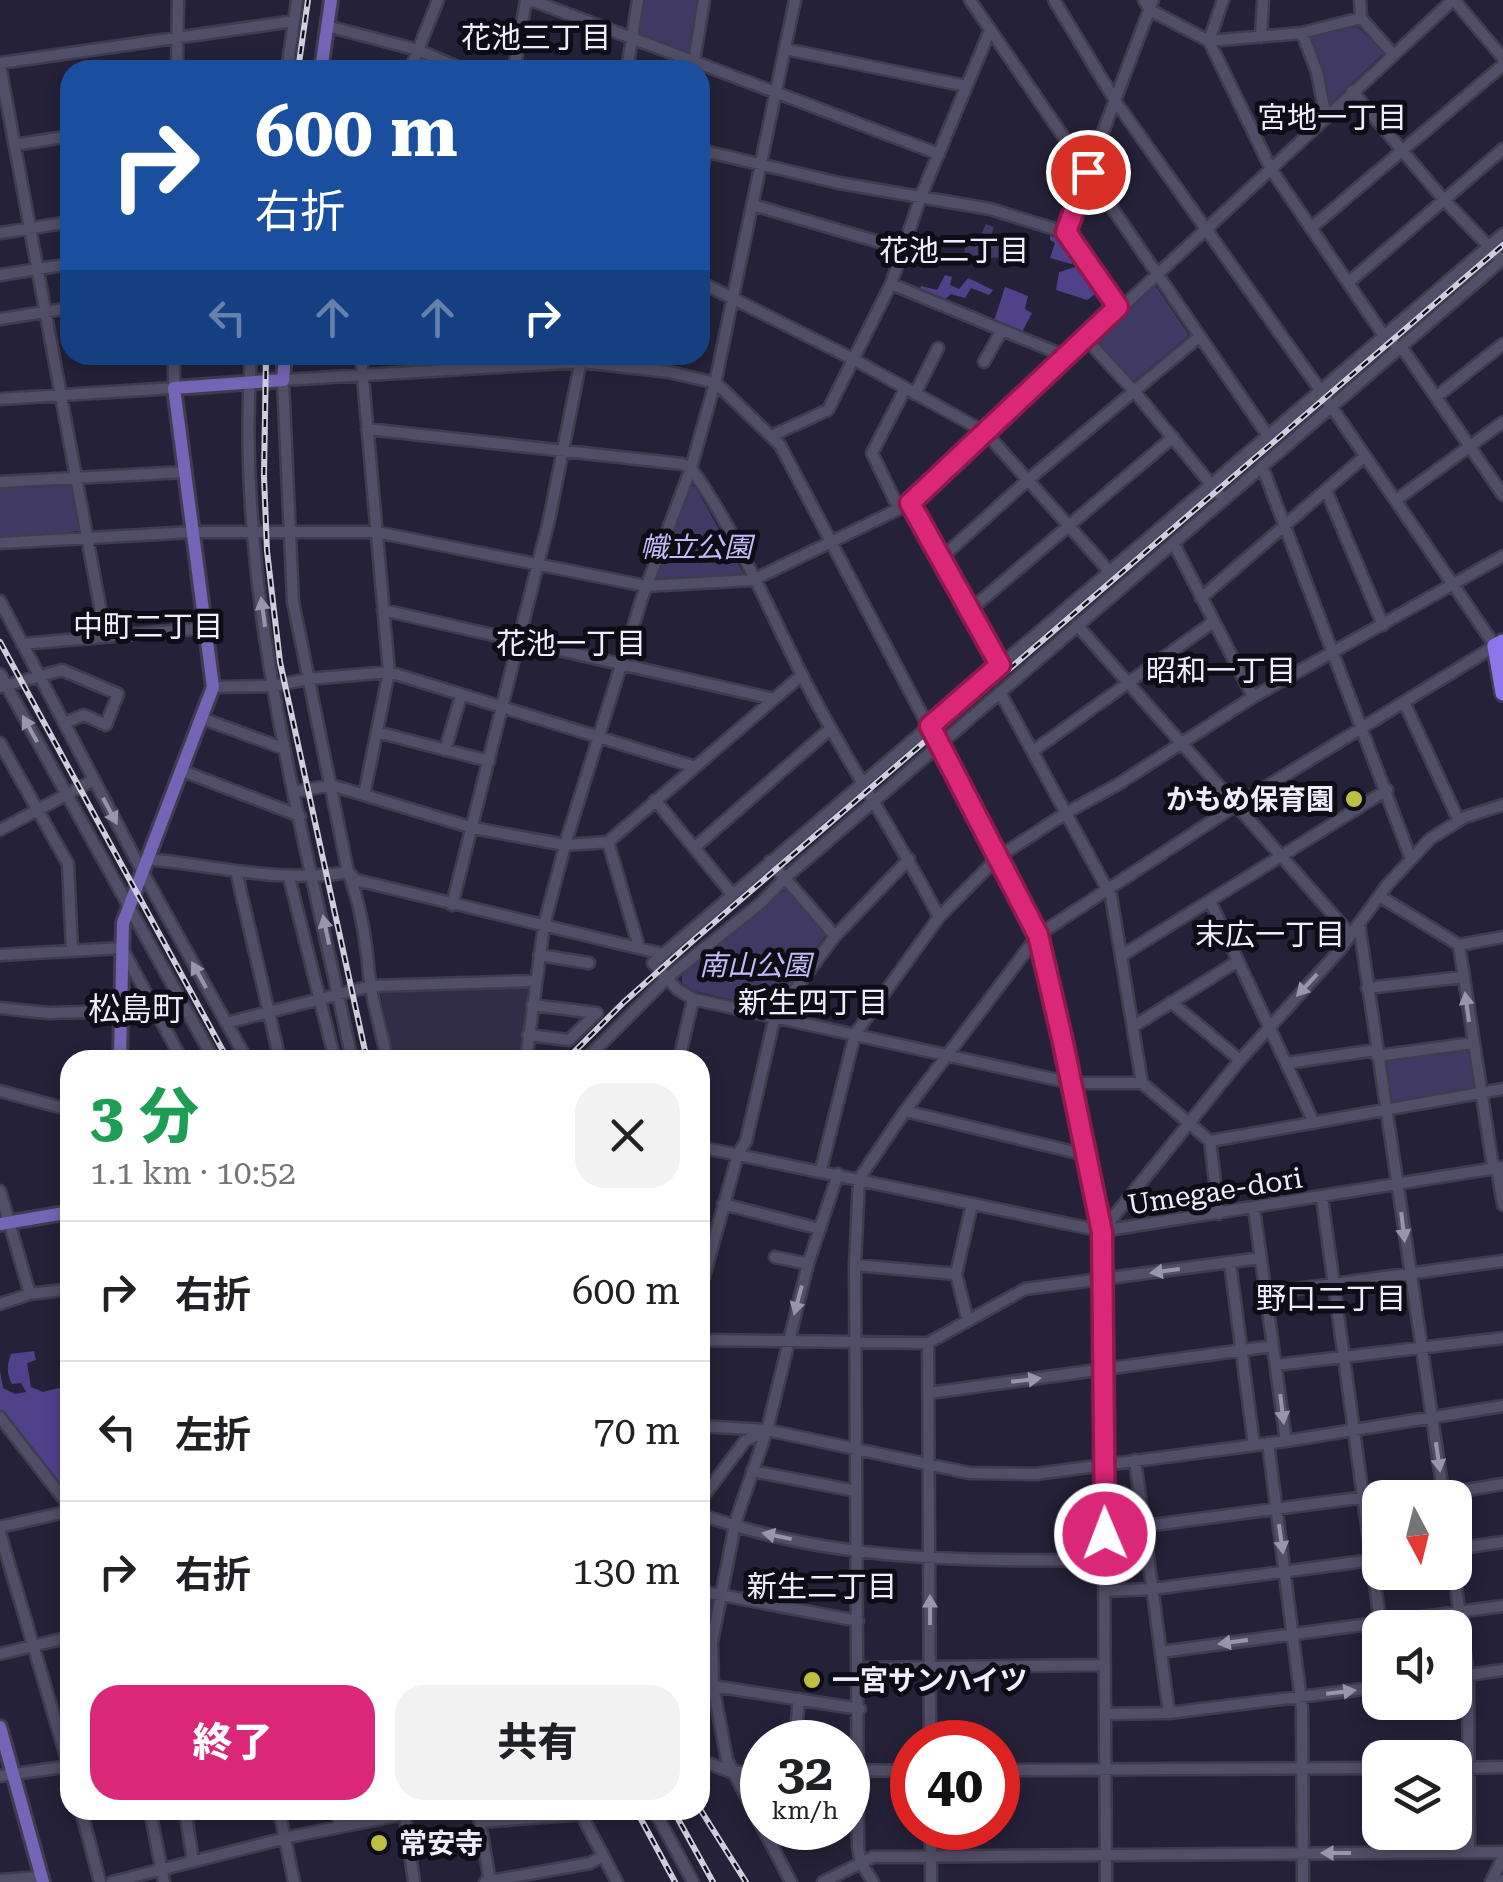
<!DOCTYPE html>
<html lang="ja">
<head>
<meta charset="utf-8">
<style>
  body { margin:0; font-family:"Roboto Serif","Noto Sans JP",serif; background:#f2f2f2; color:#202124; height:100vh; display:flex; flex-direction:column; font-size:38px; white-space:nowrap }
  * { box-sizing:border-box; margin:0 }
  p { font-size:32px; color:#757577 }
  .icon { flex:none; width:55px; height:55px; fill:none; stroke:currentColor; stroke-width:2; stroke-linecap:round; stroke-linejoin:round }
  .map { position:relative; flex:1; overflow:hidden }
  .details { position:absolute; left:60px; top:1050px; width:650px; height:770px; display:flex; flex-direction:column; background:#fff; border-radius:30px; box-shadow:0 5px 15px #0003 }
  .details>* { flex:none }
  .top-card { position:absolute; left:60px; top:60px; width:650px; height:305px; border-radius:30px; box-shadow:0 5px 15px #0003; background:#1a4fa0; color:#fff; overflow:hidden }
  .needle { width:65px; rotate:173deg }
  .tools { position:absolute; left:1362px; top:1480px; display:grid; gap:20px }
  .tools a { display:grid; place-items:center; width:110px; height:110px; border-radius:20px; background:#fff; box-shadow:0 5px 15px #0003; font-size:50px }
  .speed { position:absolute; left:740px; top:1720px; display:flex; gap:20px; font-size:50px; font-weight:700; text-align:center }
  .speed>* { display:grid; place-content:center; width:130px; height:130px; border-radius:50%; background:#fff; box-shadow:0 5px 15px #0003; line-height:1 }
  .speed small { font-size:25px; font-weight:400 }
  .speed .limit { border:15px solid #d22; background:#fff; color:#111 }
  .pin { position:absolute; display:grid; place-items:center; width:85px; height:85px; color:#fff; margin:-42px; border:5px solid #fff; border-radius:50%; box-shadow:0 2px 10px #0007 }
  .me { position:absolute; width:110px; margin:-55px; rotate:359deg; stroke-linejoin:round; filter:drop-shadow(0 0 8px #0008) }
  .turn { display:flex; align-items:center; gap:35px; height:210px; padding:0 30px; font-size:45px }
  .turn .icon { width:130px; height:130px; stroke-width:2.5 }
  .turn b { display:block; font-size:70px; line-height:85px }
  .lanes { display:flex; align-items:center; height:95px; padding:0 30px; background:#0003; justify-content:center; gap:50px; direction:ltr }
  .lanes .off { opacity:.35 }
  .round { display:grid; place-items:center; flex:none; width:105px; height:105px; border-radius:30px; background:#f2f2f2 }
  .headline { display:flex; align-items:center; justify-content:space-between; height:170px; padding:0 30px }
  h1 { font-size:60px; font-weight:800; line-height:75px; color:#1e9e55 }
  .action { display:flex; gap:20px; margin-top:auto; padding:20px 30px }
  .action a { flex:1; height:115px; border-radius:30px; background:#db2777; color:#fff; font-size:40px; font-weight:800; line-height:115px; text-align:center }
  .action a+a { background:#f2f2f2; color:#202124 }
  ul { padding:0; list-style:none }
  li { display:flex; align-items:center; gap:30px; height:140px; padding:0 30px; border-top:2px solid #e0e0e0 }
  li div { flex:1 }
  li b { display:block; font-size:38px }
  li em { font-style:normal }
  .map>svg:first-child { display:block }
  .built { fill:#312d49 }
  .green { fill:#403963 }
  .forest { fill:#50428a }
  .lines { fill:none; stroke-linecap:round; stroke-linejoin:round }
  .minor-casing { stroke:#403c4f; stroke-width:15 }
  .major-casing { stroke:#403c4f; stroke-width:18 }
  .highway-casing { stroke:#403c4f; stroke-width:20 }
  .minor { stroke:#514e67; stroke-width:10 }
  .major { stroke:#7465b6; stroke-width:12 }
  .highway { stroke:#8c74ea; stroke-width:15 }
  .rail-casing { stroke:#d0cdde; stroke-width:6 }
  .rail { stroke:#0e0d16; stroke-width:2.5; stroke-dasharray:8; stroke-linecap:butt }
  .oneway { fill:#9896aa }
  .route-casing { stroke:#8e194d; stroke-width:25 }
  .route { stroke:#db2777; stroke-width:18 }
  .poi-dot { fill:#bdbf42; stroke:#0e0d16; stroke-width:4 }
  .labels { text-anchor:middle; stroke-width:10; stroke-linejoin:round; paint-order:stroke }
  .park-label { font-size:28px; font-style:italic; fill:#c3bcfb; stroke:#0e0d16 }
  .poi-label { font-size:28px; font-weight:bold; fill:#efedfd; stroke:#0e0d16; text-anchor:start }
  .street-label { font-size:28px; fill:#efedfd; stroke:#0e0d16 }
  .neighbourhood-label { font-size:30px; fill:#efedfd; stroke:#0e0d16 }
  .quarter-label { font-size:32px; fill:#efedfd; stroke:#0e0d16 }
</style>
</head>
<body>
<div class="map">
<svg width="1503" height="1882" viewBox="0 0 1503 1882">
  <rect width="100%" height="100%" fill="#252138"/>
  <path class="built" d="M529,985L520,1060H394L380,991Z"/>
  <path class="green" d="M643,0H699L690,54L638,36Z
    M1358,27L1384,53L1331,103L1327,102L1310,38L1313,34Z
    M986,224L994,227L992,234L1019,244L1015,257L981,258L964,252L966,245L975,247Z
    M915,237L938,246L930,264L916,260L919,250L910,245Z
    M1153,282L1189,335L1131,384L1092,339Z
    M70,480L79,531L0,539V482Z
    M691,486H695L745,576L654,579Z
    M786,889L827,933L778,1002L763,1007L694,991L682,983V975Z
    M1468,1048L1474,1090L1390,1103L1382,1060Z
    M700,1594L713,1595L707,1643L709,1684L700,1685Z"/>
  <path class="forest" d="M1050,236L1065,240L1078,261L1071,264L1050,258L1055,243L1050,240Z
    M1082,265L1098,292L1087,300L1056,290L1059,272Z
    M945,275L952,277L950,285L959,289L968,278L993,290L989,295L971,288L965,298L951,294L944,300L919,290L921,286L937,290Z
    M1005,287L1028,296L1025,309L1032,313L1022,332L994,321Z
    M34,1351L36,1360L27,1363L31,1387L43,1392L67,1386L70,1382V1500L0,1411V1370L3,1388L15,1394L26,1392L21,1383L12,1384C6,1372 7,1366 11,1354Z"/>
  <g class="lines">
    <g class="minor-casing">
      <path id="minor" d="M531,0L939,154
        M970,0L1268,436
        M1144,0L1150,10L1209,41L1271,169L1384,336L1405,352L1503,495
        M1223,0L1209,41L1302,33L1361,18
        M1360,0L1361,18L1393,54
        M1454,0L1503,58
        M327,26L418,50L464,70
        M1302,33L1317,72L1324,108L1329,112
        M1261,37L1263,0
        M785,49L966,86
        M694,61L704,0
        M0,63L294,21
        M0,66L105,634
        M177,70L178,0
        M287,70L297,0
        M410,70L438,0
        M514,70L526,0
        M627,70L638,0
        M1352,91L1444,200L1503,261
        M14,145L70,136
        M700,150L839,183L990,209L1065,232L1118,307
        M700,180L706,152
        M753,205L903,249
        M1311,228L1503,65
        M1065,232L1153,0
        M0,233L70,222
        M0,275L70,264
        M700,282L853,359L985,432L1110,572
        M1348,283L1503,149
        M891,284L1065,356
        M0,319L70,308
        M1085,338L1134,391L1224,500
        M251,355C234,593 304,829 352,1060
        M361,355L389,672L364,795
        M984,362L1002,330
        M915,394L938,348
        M1436,397L1503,344
        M0,399L174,388V355
        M367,429L682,464L691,468C736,531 768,608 803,677C845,760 897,835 939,917
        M773,435L828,410L891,284L921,196L990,30
        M1262,466L1411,859
        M0,482L185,472
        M1326,490L1383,625
        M1396,500L1503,422
        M911,503L1000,665
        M899,509L872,453L905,389
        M0,543L193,532H376L646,586L753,580L911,503L1453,0
        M1174,544L1253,697
        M941,558L1029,479L1200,336
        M1201,598L1365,456
        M0,601L142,871L247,1060
        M383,610L774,699
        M970,610L1173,437
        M1077,625L1351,935
        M22,644L205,628
        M0,674L214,1060
        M1,687L62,670L118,694L106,725L84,715L64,723
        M213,687L274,686L308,679L389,672L692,766
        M1000,692L1111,896L1142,1083L1210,1141L1503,1089
        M1404,702L1459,821
        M201,718L285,749
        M377,732L489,761
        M0,743L68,864L72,950
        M445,750L461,696
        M1033,751L1213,622
        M180,770L300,816
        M295,792L331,785L473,828L565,845L608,842L802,675
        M655,800L732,894
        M0,830L94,780
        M608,842L639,947
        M694,848L831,728
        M147,859C214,865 280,884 348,872L356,880L663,954
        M770,861L835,936
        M236,871L280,1060
        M289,877L335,1060
        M1379,896L1459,945L1503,937
        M1210,901L1314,1123
        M452,905L549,520L582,355
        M1359,924L1444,1498
        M1459,945L1492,1161L1497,1168L1503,1205
        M0,955L122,948L182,1060
        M539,955L589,963
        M1121,956L1387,790
        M1367,988L1463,977
        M1171,1002L1240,1060
        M0,1008L48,1013L121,1011
        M226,1023L371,986L535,981
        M1134,1026L1238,961
        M528,1035L569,1040L597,1013L532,1005
        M1377,1056L1473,1043
        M387,1060C382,1031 372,1003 369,974C366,939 361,905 348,872L293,602L283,380L581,362L669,372L716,383L780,445L1038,935L1063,1039L1102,1231L1106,1882
        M526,1060L544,925L567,838L642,598L691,468L715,383L795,0
        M585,1060L667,978L762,902L785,878L1503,259
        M679,1060L693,999
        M1287,1063L1376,1050
        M1142,1083H1072L693,999L677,989L653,963L1503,234
        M0,1091L70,1110
        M905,1111L1086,1155
        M1210,1141L1219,1214
        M700,1147L1102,1231L1503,1167
        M821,1170L855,1034L939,917L998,857L1066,813L1120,783L1253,697L1503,556
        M0,1191L30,1294
        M1322,1198L1381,1628
        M723,1204L820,1229
        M1254,1209L1286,1441
        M1102,1231L1240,1060L1339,951L1388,884L1430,839L1465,817L1503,805
        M775,1257L808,1264
        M1230,1263L1254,1445
        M855,1265L956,1274L968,1321
        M956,1274L972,1204
        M700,1291L738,1154L746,1141L775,1016L835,936L909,859
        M1266,1293L1503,1261
        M0,1304L30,1294L70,1289
        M700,1340L928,1343L1025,1289L1261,1258
        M928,1343L930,1742
        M1276,1365L1503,1338
        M929,1393L1273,1346
        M0,1417L70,1507
        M700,1426L767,1430L969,1473L1036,1474L1286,1441L1503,1406
        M1268,1443L1302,1708L1303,1882
        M1135,1460L1169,1713
        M752,1471L856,1491
        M1443,1494L1503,1484
        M700,1501L745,1441L766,1431
        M700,1514C830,1562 968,1561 1105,1560
        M1145,1526L1442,1487
        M0,1527L70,1511
        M0,1533L70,1770
        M1455,1549L1503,1542
        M1454,1572L1468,1675L1469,1852
        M700,1591L858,1621
        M1105,1591L1152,1589L1380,1559
        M1161,1652L1503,1606
        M0,1654L70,1637
        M859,1668L1105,1665
        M1455,1677L1503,1670
        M700,1687L713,1686L860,1709
        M1105,1714L1169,1713L1380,1687
        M795,1742L799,1699
        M700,1760L731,1772H762
        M1455,1768L1503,1767
        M848,1770L912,1771
        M998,1770L1380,1768
        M0,1776L70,1766
        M81,1810L100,1882
        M150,1810L164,1882
        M185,1810L193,1861
        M279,1810L294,1882
        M336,1810L341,1826
        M404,1810L414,1882
        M478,1810L490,1882
        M579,1810L617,1882
        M654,1810L693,1882
        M480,1822L570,1815L589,1810
        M931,1828V1882
        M0,1880L42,1877
        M112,1882L294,1836L426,1810
        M485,1882L590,1863L603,1856
        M791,1882L727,1760L713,1686L712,1642L736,1520L767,1430L808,1264L838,1174
        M823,1882L873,1857L1503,1852
        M873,1882L861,1863L858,1848L855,1265L859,1179L905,1111L1038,935L1238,804L1495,646L1320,390L1116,102L1054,0
        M1491,1882L1503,1857
        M1502,1882L1503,1880"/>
    </g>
    <g class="major-casing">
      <path id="major" d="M321,70L331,0
        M120,1060L123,923L213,687L174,388L283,380L285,355
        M0,1224L70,1212
        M0,1727L43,1882"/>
    </g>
    <g class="highway-casing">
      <path id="highway" d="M1503,642L1495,646L1503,693"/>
    </g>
    <use href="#minor" class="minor"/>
    <use href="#major" class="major"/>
    <use href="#highway" class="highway"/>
    <g class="rail-casing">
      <path id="rail" d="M298,70L308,0
        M266,355L264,476L267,551L280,662L367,1060
        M0,642L228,1060
        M566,1060L624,1002L696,938L1503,245
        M700,1809L746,1882
        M636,1810L675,1882
        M673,1810L713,1882"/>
    </g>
    <use href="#rail" class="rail"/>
  </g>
  <defs><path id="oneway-solid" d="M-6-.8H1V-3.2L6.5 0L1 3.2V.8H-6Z" transform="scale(2.5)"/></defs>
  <g class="oneway">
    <use href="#oneway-solid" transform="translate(263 612) rotate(-98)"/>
    <use href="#oneway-solid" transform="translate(30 729) rotate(-119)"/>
    <use href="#oneway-solid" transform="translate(110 811) rotate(62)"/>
    <use href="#oneway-solid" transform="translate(326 930) rotate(-102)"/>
    <use href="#oneway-solid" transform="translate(199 975) rotate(-119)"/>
    <use href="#oneway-solid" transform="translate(1307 985) rotate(133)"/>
    <use href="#oneway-solid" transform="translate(1467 1007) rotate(-98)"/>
    <use href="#oneway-solid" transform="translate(1403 1227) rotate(83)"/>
    <use href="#oneway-solid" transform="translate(1165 1271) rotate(172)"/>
    <use href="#oneway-solid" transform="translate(798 1300) rotate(105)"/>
    <use href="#oneway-solid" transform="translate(1026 1380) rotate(-7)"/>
    <use href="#oneway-solid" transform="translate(1282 1409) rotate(83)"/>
    <use href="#oneway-solid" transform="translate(1438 1457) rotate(82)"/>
    <use href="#oneway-solid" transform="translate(777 1536) rotate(-168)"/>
    <use href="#oneway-solid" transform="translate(1281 1539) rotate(82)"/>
    <use href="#oneway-solid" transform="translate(930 1610) rotate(-90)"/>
    <use href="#oneway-solid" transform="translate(1233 1642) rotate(172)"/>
    <use href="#oneway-solid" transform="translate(1341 1692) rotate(-7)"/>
    <use href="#oneway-solid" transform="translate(1336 1853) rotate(180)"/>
  </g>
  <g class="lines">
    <g class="route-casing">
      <path id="route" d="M1088,172L1066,232L1118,307L910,503L1000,665L930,726L1038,935L1062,1038L1102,1232L1105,1534"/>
    </g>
    <use href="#route" class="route"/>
  </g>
  <g class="poi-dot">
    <circle cx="1354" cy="799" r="10"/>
    <circle cx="812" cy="1680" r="10"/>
    <circle cx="379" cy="1843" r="10"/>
  </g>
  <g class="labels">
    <g class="park-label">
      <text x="696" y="557">幟立公園</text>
      <text x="755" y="975">南山公園</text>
    </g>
    <g class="poi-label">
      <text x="1334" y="809" text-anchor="end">かもめ保育園</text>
      <text x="832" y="1690">一宮サンハイツ</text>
      <text x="399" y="1853">常安寺</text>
    </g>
    <g class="street-label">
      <text transform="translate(1215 1191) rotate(-9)" y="10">Umegae-dori</text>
    </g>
    <g class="neighbourhood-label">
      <text x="536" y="48">花池三丁目</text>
      <text x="1332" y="128">宮地一丁目</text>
      <text x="954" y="261">花池二丁目</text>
      <text x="148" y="637">中町二丁目</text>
      <text x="571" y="654">花池一丁目</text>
      <text x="1221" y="681">昭和一丁目</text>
      <text x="1270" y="945">末広一丁目</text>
      <text x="813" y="1013">新生四丁目</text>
      <text x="1331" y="1309">野口二丁目</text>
      <text x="822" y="1597">新生二丁目</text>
    </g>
    <g class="quarter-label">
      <text x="136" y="1020">松島町</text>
    </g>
  </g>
</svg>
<div class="tools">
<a><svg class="needle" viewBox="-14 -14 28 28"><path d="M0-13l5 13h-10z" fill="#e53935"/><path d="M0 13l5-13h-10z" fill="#757577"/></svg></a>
<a><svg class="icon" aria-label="sound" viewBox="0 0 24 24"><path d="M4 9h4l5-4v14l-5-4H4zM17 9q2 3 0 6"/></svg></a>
<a><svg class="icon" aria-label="layers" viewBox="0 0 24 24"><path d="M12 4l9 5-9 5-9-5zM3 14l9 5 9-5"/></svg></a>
</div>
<div class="speed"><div>32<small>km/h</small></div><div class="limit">40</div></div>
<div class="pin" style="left:1088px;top:172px;background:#d93025"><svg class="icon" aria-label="arrive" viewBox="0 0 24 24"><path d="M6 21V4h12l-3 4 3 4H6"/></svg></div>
<svg class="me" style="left:1105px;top:1534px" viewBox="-20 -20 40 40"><circle r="17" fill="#db2777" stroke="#fff" stroke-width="3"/><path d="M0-11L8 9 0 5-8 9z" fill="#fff"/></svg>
<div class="top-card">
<div class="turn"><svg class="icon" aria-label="right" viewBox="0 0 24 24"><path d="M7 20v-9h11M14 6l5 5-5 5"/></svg><div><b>600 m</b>右折</div></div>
<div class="lanes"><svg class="icon off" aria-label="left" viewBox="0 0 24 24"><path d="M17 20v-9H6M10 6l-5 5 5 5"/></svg><svg class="icon off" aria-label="ahead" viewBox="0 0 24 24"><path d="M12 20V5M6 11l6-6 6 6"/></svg><svg class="icon off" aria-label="ahead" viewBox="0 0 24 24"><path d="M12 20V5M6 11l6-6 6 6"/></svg><svg class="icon" aria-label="right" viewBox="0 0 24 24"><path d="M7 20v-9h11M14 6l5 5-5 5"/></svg></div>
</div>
<section class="details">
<div class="headline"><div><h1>3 分</h1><p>1.1 km · 10:52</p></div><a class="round"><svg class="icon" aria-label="close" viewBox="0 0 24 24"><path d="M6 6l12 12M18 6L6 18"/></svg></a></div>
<ul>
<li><svg class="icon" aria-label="right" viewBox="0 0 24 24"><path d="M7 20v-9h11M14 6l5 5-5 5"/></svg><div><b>右折</b></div><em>600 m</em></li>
<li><svg class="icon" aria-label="left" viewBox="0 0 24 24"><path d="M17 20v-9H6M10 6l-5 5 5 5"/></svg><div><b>左折</b></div><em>70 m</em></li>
<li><svg class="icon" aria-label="right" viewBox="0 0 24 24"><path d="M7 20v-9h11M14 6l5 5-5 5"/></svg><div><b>右折</b></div><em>130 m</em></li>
</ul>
<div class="action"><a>終了</a><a>共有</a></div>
</section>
</div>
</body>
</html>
